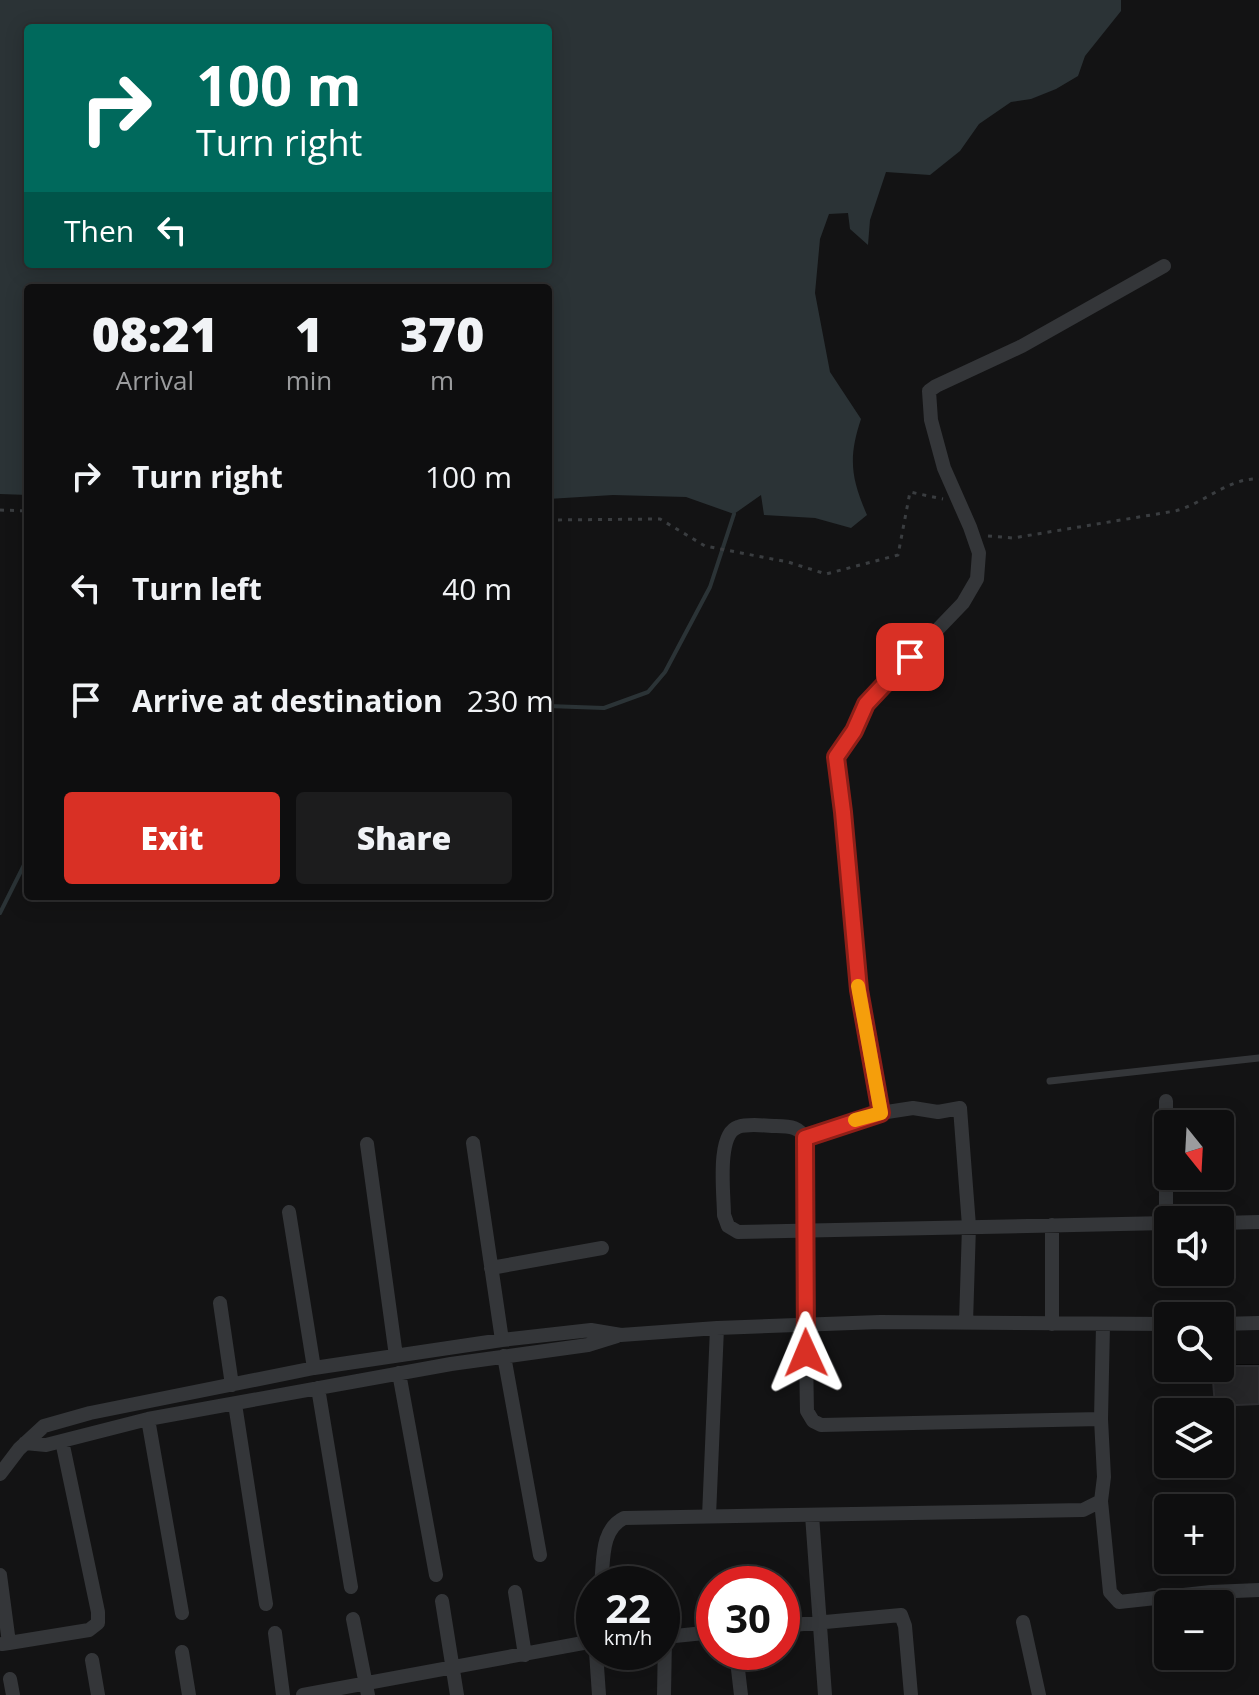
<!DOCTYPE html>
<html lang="en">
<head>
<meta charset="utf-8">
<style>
  body { margin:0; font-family:"Open Sans",sans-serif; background:#1c1c1d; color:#f1f3f6; height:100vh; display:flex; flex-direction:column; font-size:30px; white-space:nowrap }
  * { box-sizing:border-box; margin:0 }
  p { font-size:26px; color:#9b9c9e }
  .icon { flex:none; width:44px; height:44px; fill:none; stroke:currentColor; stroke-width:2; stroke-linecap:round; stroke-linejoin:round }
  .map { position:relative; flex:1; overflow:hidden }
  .panel { position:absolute; left:24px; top:284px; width:528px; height:616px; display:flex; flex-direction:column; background:#0e0e0f; border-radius:8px; box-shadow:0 4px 20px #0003,0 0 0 2px #2e2e2f }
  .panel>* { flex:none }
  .banner { position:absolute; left:24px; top:24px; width:528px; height:244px; border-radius:8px; box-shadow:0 4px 20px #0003,0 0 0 2px #2e2e2f; background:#00695c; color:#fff; overflow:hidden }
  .needle { width:52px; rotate:162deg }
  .fabs { position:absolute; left:1154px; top:1110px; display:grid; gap:16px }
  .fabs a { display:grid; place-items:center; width:80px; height:80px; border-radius:8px; background:#0e0e0f; box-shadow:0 4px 20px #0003,0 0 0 2px #2e2e2f; font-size:40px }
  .speed { position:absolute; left:576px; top:1566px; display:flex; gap:16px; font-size:40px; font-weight:700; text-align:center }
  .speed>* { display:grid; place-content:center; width:104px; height:104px; border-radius:50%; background:#0e0e0f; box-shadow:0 4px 20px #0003,0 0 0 2px #2e2e2f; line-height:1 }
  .speed small { font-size:20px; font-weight:400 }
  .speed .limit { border:12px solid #d22; background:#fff; color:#111 }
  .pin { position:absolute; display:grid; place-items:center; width:68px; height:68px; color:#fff; margin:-34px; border-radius:16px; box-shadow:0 4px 12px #0006 }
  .me { position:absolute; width:88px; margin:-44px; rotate:359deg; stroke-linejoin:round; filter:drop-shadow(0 0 6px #0008) }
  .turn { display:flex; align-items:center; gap:28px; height:168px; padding:0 40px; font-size:36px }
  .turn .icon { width:104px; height:104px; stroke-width:2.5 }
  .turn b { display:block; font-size:56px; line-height:68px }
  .then { display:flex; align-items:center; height:76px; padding:0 40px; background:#0003; gap:16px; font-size:30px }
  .eta { display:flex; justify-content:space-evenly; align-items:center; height:136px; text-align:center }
  .eta b { font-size:48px; font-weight:800; line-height:56px }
  .button { display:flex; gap:16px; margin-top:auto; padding:16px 40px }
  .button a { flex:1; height:92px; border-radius:8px; background:#d93025; color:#fff; font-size:32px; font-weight:800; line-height:92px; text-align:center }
  .button a+a { background:#1c1c1d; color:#f1f3f6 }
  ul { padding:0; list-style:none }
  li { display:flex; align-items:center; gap:24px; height:112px; padding:0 40px }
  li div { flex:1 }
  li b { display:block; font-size:30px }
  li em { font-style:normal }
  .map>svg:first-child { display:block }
  .water { fill:#2b3336; fill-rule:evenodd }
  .shadow { fill:#0007 }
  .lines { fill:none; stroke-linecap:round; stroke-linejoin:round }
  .stream { stroke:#2b3336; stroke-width:4 }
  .building { fill:#262628; stroke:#2d2d30; stroke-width:2 }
  .path { stroke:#3a3d40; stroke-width:3; stroke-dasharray:4 6; stroke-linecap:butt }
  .lane { stroke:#343639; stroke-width:7 }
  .street { stroke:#343639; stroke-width:14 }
  .route-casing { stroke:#8d1f18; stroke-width:20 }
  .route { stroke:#d93025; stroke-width:14 }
  .slow { stroke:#f59e0b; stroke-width:14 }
</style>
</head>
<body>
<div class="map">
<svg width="1259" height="1695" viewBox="0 0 1259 1695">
  <rect width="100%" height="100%" fill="#131314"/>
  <path class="water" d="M0,0H1121V11L1085,56L1078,76L1056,89L1031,99L1011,102L979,124L960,151L930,175L886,172L870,220L868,245L850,229L848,213L829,214L820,239L815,293L830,372L861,419C848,458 851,478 867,515L851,528L815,518L764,515L761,495L734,514L686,497L613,495L548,499V288H28V495L0,494ZM28,28H548V264H28Z"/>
  <path class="shadow" d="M1220,1364H1259V1402L1220,1368Z"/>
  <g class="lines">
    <path class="stream" d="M548,706L604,708L648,692L665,672L710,587L734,514
      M0,913L28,857"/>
  </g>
  <path class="building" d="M1220,1366H1259V1404L1215,1406L1212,1368Z"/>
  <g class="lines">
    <path class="path" d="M0,510L28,511
      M548,520L660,519L705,546L788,562L826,574L898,555L910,492L943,499
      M988,536L1013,538L1175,511C1203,504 1230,477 1259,479"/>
    <path class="lane" d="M1050,1081L1259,1058"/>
    <path class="street" d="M881,1113L859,990L843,812L836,757L854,731L866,704L963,603L977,579L979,553L970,527L944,468L931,420L929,391L936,386L1022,346L1164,266
      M805,1138L874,1114L913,1108L938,1112L960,1108L969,1226L966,1323
      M473,1143L502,1340
      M367,1144L396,1356
      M289,1212L314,1368
      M1166,1223V1101
      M1220,1223L1259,1222
      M491,1268L602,1248
      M220,1303L232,1385
      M1052,1324V1225
      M1220,1324L1259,1323
      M504,1356L540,1555
      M399,1373L436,1575
      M318,1388L351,1587
      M235,1404L266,1604
      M148,1419L182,1613
      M1101,1419L821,1425L813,1421L807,1411C805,1321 806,1231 807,1141C800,1127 791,1126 776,1126C765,1126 749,1123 738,1127C716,1134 724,1195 724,1215L728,1226L738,1232L1168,1223
      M25,1443L46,1445L148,1419L451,1364L588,1345L617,1336
      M0,1474L19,1449L44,1426L90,1413L314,1368L502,1340L591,1330L621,1335L717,1328L880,1322L1168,1324
      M1101,1501L1110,1592L1119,1602L1211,1592L1259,1590
      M812,1515L825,1695
      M709,1516L717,1328
      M0,1575L9,1643L2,1644
      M601,1584C604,1561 600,1530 624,1518L1083,1510L1101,1501L1104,1477L1101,1419L1103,1325
      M515,1592L525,1655
      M442,1601L457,1695
      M353,1619L368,1695
      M1023,1622L1039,1695
      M782,1626L901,1615L905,1626L911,1695
      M275,1633L283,1695
      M9,1643L89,1630L98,1623V1612L62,1441
      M182,1652L189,1695
      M596,1652L599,1695
      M736,1652L741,1695
      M92,1660L98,1695
      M10,1679L13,1695
      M303,1695L594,1641
      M664,1695L665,1637L714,1632"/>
  </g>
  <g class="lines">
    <g class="route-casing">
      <path id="route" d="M806,1353L805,1138L881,1113L859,990L843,812L836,757L854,731L866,704L910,657"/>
    </g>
    <use href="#route" class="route"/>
    <path class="slow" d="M855,1120L881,1113L858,986"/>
  </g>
</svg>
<div class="fabs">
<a><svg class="needle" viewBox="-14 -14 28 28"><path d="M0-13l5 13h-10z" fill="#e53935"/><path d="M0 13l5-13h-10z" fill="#9b9c9e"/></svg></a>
<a><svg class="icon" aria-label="sound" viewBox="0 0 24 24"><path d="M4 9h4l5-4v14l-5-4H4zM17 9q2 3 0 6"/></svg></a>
<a><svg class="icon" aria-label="search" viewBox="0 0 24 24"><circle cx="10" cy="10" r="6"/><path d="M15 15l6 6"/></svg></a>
<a><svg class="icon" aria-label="layers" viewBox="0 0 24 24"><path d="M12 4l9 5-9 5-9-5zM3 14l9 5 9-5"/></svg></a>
<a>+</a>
<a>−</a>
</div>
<div class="speed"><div>22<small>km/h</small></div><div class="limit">30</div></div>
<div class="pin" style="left:910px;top:657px;background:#d93025"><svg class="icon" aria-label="arrive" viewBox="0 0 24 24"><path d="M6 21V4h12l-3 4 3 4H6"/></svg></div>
<svg class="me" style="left:806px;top:1353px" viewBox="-20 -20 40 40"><path d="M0-17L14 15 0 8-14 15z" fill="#d93025" stroke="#fff" stroke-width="4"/></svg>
<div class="banner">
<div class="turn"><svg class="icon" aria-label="right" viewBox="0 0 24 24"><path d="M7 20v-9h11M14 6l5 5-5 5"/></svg><div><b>100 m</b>Turn right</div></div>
<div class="then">Then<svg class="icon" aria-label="left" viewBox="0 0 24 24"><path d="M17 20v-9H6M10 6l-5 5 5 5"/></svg></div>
</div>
<section class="panel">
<div class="eta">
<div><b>08:21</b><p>Arrival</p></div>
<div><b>1</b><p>min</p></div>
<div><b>370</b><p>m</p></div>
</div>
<ul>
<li><svg class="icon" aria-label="right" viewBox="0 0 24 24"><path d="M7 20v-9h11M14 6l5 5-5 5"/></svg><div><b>Turn right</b></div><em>100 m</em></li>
<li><svg class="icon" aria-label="left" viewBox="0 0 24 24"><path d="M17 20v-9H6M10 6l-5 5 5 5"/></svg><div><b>Turn left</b></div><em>40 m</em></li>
<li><svg class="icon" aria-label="arrive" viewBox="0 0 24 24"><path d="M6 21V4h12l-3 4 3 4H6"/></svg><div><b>Arrive at destination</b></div><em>230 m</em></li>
</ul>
<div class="button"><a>Exit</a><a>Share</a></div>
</section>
</div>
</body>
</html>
